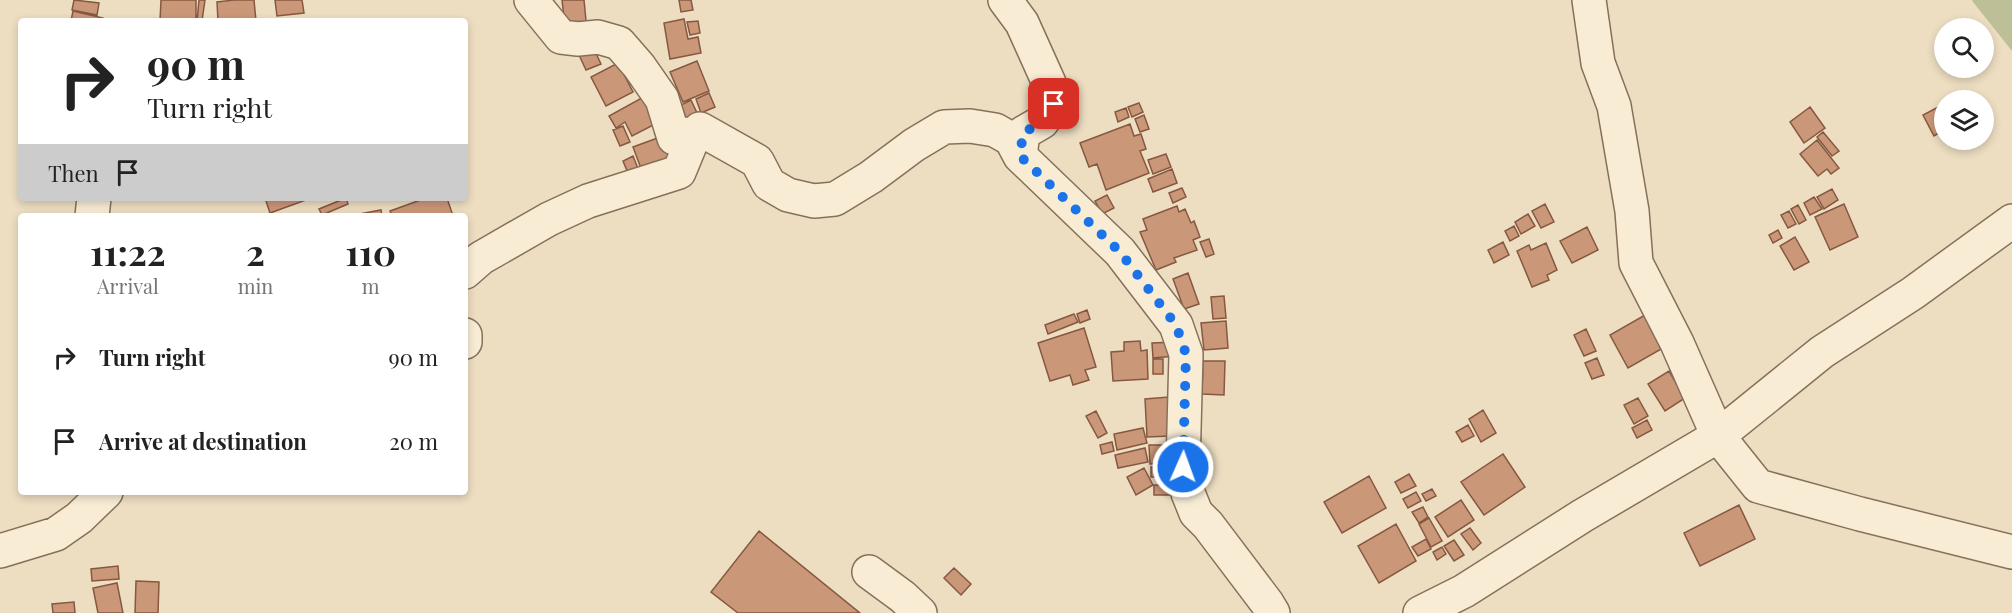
<!DOCTYPE html>
<html lang="en">
<head>
<meta charset="utf-8">
<style>
  body { margin:0; font-family:"Playfair Display",serif; background:#f6f6f6; color:#222; height:100vh; display:flex; flex-direction:column; font-size:22px; white-space:nowrap }
  * { box-sizing:border-box; margin:0 }
  p { font-size:20px; color:#767676 }
  .icon { flex:none; width:33px; height:33px; fill:none; stroke:currentColor; stroke-width:2; stroke-linecap:round; stroke-linejoin:round }
  .map { position:relative; flex:1; overflow:hidden }
  .details { position:absolute; left:18px; top:213px; width:450px; height:282px; display:flex; flex-direction:column; background:#fff; border-radius:6px; box-shadow:0 3px 9px #0003 }
  .details>* { flex:none }
  .hud { position:absolute; left:18px; top:18px; width:450px; height:183px; border-radius:6px; box-shadow:0 3px 9px #0003; background:#fff; color:#222; overflow:hidden }
  .buttons { position:absolute; left:1934px; top:18px; display:grid; gap:12px }
  .buttons a { display:grid; place-items:center; width:60px; height:60px; border-radius:50%; background:#fff; box-shadow:0 3px 9px #0003; font-size:30px }
  .pin { position:absolute; display:grid; place-items:center; width:51px; height:51px; color:#fff; margin:-26px; border-radius:12px; box-shadow:0 3px 9px #0006 }
  .me { position:absolute; width:66px; margin:-33px; rotate:2deg; stroke-linejoin:round; filter:drop-shadow(0 0 4px #0008) }
  .turn { display:flex; align-items:center; gap:21px; height:126px; padding:0 30px; font-size:27px }
  .turn .icon { width:78px; height:78px; stroke-width:2.5 }
  .turn b { display:block; font-size:42px; line-height:51px }
  .then { display:flex; align-items:center; height:57px; padding:0 30px; background:#0003; gap:12px; font-size:22px }
  .eta { display:flex; justify-content:space-evenly; align-items:center; height:102px; text-align:center }
  .eta b { font-size:36px; font-weight:700; line-height:42px }
  ul { padding:0; list-style:none }
  li { display:flex; align-items:center; gap:18px; height:84px; padding:0 30px }
  li div { flex:1 }
  li b { display:block; font-size:22px }
  li em { font-style:normal }
  .map>svg:first-child { display:block }
  .cemetery { fill:#bdc096 }
  .building { fill:#cb9779; stroke:#865840; stroke-width:1.5 }
  .lines { fill:none; stroke-linecap:round; stroke-linejoin:round }
  .minor-casing { stroke:#87705a; stroke-width:36 }
  .minor { stroke:#f8ecd5; stroke-width:33 }
  .route { stroke:#1a73e8; stroke-width:10; stroke-dasharray:0 18 }
</style>
</head>
<body>
<div class="map">
<svg width="2012" height="613" viewBox="0 0 2012 613">
  <rect width="100%" height="100%" fill="#eddec2"/>
  <path class="cemetery" d="M1972,0H2012V51L1973,2Z"/>
  <path class="building" d="M74,0L99,3L97,15L72,10Z
    M161,0H196V21H160Z
    M199,0H205L202,21H197Z
    M234,0H254L256,21H218L217,2Z
    M275,0H302L304,13L277,16Z
    M562,0H584L587,31L566,34Z
    M679,0H691L693,10L681,12Z
    M73,11L103,18V21H71Z
    M684,19L688,39L698,37L701,53L670,59L664,23Z
    M698,21L700,33L690,35L687,22Z
    M594,49L601,64L586,70L579,55Z
    M697,61L709,91L683,102L670,72Z
    M618,63L633,92L606,106L591,77Z
    M709,93L715,107L701,113L696,99Z
    M649,94L663,120L632,136L625,122L616,128L609,116Z
    M691,100L697,113L686,118L681,105Z
    M1139,103L1143,112L1132,117L1128,107Z
    M1944,104V130L1934,136L1923,115Z
    M1810,107L1825,128L1804,143L1790,122Z
    M1126,108L1129,117L1118,122L1115,112Z
    M1144,115L1149,129L1140,132L1135,119Z
    M1130,124L1134,136L1141,134L1146,149L1140,151L1149,173L1106,190L1097,164L1089,167L1080,143Z
    M623,126L630,142L620,146L613,130Z
    M1823,132L1839,151L1832,156L1817,137Z
    M663,136L675,167L645,179L633,147Z
    M1817,140L1839,168L1831,174L1827,169L1818,176L1800,154Z
    M1166,154L1171,167L1153,174L1148,160Z
    M633,156L643,181L633,185L623,161Z
    M1172,169L1177,183L1153,192L1148,179Z
    M1182,188L1186,197L1173,203L1169,193Z
    M1832,189L1838,200L1824,209L1817,197Z
    M1107,195L1114,208L1102,214L1095,201Z
    M1814,197L1822,209L1810,215L1804,203Z
    M265,198H306V200L270,213Z
    M346,198L348,204L322,215L319,209Z
    M426,198H447L453,216H392L390,211Z
    M1545,204L1554,222L1541,228L1532,211Z
    M1844,204L1858,237L1830,250L1815,217Z
    M1798,205L1806,220L1799,224L1791,209Z
    M1177,206L1179,212L1185,209L1191,223L1194,221L1200,237L1193,240L1197,250L1174,258L1176,262L1156,270L1140,232L1147,230L1143,219Z
    M381,210L382,216H349Z
    M1789,211L1796,224L1788,228L1781,215Z
    M1528,214L1535,226L1521,234L1515,222Z
    M1514,226L1519,236L1510,241L1505,231Z
    M1587,227L1598,250L1572,263L1560,241Z
    M1778,230L1782,238L1773,243L1769,235Z
    M1795,237L1809,262L1794,270L1780,246Z
    M1209,239L1214,254L1206,257L1200,242Z
    M1503,242L1509,255L1494,263L1488,250Z
    M1546,243L1557,270L1547,275L1549,280L1532,287L1517,251L1529,245L1531,250Z
    M1188,273L1199,304L1184,309L1173,279Z
    M1224,296L1226,318L1213,319L1211,297Z
    M1087,310L1090,319L1080,323L1077,314Z
    M1074,314L1078,322L1048,334L1045,325Z
    M1645,315L1663,348L1628,368L1610,335Z
    M1226,321L1228,348L1204,350L1201,323Z
    M1084,328L1096,367L1085,370L1089,380L1073,385L1070,375L1050,381L1038,343Z
    M1586,329L1596,351L1584,356L1574,335Z
    M1140,341L1141,351L1147,350L1148,379L1113,381L1111,352L1124,351V342Z
    M1175,342L1176,356L1153,358L1152,343Z
    M1597,358L1604,375L1592,379L1585,363Z
    M1153,359H1163V374H1153Z
    M1203,361H1225L1224,395L1202,394Z
    M1669,371L1685,398L1665,411L1648,384Z
    M1169,397L1171,436L1147,437L1145,399Z
    M1638,398L1648,416L1634,424L1624,405Z
    M1483,410L1496,433L1481,442L1469,419Z
    M1096,411L1107,433L1098,438L1086,416Z
    M1647,420L1652,430L1637,438L1632,428Z
    M1468,425L1474,436L1462,442L1456,432Z
    M1143,428L1147,443L1117,450L1114,434Z
    M1112,442L1114,451L1102,454L1100,445Z
    M1149,445H1173V463L1150,464Z
    M1145,448L1148,462L1118,468L1115,455Z
    M1503,454L1525,487L1484,515L1461,482Z
    M1161,466V477H1151V467Z
    M1144,468L1153,485L1136,495L1127,477Z
    M1409,474L1416,486L1401,493L1395,482Z
    M1369,476L1386,508L1342,533L1324,502Z
    M1154,485H1172L1173,495H1154Z
    M1432,489L1436,496L1426,501L1422,494Z
    M1416,492L1421,501L1408,508L1403,499Z
    M1461,500L1474,520L1448,537L1435,517Z
    M1739,505L1755,539L1700,566L1684,533Z
    M1423,507L1428,517L1419,523L1412,512Z
    M1429,518L1442,541L1431,547L1419,524Z
    M1396,524L1416,561L1379,583L1358,546Z
    M1470,528L1481,543L1473,550L1461,534Z
    M759,531L860,613H738L711,592Z
    M1426,539L1431,549L1418,556L1412,547Z
    M1454,540L1464,555L1454,561L1444,546Z
    M1442,547L1446,554L1437,560L1433,552Z
    M118,566L119,579L92,581L91,569Z
    M954,568L971,584L961,595L944,578Z
    M136,581L159,582L158,613H135Z
    M117,583L123,613H98L93,588Z
    M74,602L75,613H53L52,604Z"/>
  <g class="lines">
    <g class="minor-casing">
      <path id="minor" d="M531,0L561,37L578,39L598,37L619,43L639,66L662,99L674,138L688,134L693,138
        M1005,0L1022,23L1049,83L1054,104L1042,122L1023,133L1020,156
        M1589,0L1598,63L1614,106L1632,211L1636,263L1677,343L1718,436L1758,486L1860,514L2012,552
        M92,216L94,198
        M465,272L481,258L549,219L588,201L679,172L693,138L700,129L757,161L769,184L788,195L814,201L835,199L871,177L914,145L944,127L970,126L995,130L1011,139L1020,156L1120,252L1176,325L1186,354L1183,467L1188,493L1196,513L1208,525L1267,603L1273,613
        M465,335V342
        M0,551L56,534L79,518L106,492
        M869,572L903,597L920,613
        M1420,613L1464,591L1582,516L1718,436L1822,352L1913,293L2012,221"/>
    </g>
    <use href="#minor" class="minor"/>
  </g>
  <g class="lines">
    <path class="route" d="M1054,104L1042,122L1023,133L1020,156L1120,252L1176,325L1186,354L1183,467"/>
  </g>
</svg>
<div class="buttons">
<a><svg class="icon" aria-label="search" viewBox="0 0 24 24"><circle cx="10" cy="10" r="6"/><path d="M15 15l6 6"/></svg></a>
<a><svg class="icon" aria-label="layers" viewBox="0 0 24 24"><path d="M12 4l9 5-9 5-9-5zM3 14l9 5 9-5"/></svg></a>
</div>
<div class="pin" style="left:1054px;top:104px;background:#d93025"><svg class="icon" aria-label="arrive" viewBox="0 0 24 24"><path d="M6 21V4h12l-3 4 3 4H6"/></svg></div>
<svg class="me" style="left:1183px;top:467px" viewBox="-20 -20 40 40"><circle r="17" fill="#1a73e8" stroke="#fff" stroke-width="3"/><path d="M0-11L8 9 0 5-8 9z" fill="#fff"/></svg>
<div class="hud">
<div class="turn"><svg class="icon" aria-label="right" viewBox="0 0 24 24"><path d="M7 20v-9h11M14 6l5 5-5 5"/></svg><div><b>90 m</b>Turn right</div></div>
<div class="then">Then<svg class="icon" aria-label="arrive" viewBox="0 0 24 24"><path d="M6 21V4h12l-3 4 3 4H6"/></svg></div>
</div>
<section class="details">
<div class="eta">
<div><b>11:22</b><p>Arrival</p></div>
<div><b>2</b><p>min</p></div>
<div><b>110</b><p>m</p></div>
</div>
<ul>
<li><svg class="icon" aria-label="right" viewBox="0 0 24 24"><path d="M7 20v-9h11M14 6l5 5-5 5"/></svg><div><b>Turn right</b></div><em>90 m</em></li>
<li><svg class="icon" aria-label="arrive" viewBox="0 0 24 24"><path d="M6 21V4h12l-3 4 3 4H6"/></svg><div><b>Arrive at destination</b></div><em>20 m</em></li>
</ul>
</section>
</div>
</body>
</html>
